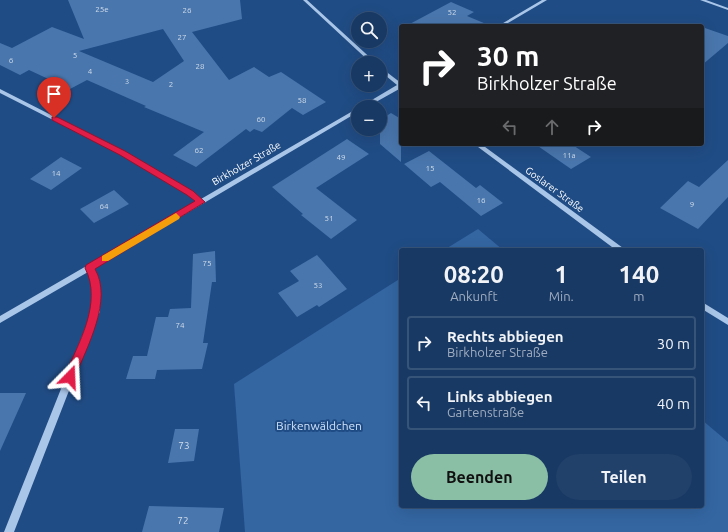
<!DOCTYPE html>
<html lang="de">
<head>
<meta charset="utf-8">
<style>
  body { margin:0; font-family:Ubuntu,sans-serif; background:#21406a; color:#f1f3f6; height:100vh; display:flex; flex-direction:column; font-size:15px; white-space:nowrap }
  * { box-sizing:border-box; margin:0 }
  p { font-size:13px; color:#9facbf }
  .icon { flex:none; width:22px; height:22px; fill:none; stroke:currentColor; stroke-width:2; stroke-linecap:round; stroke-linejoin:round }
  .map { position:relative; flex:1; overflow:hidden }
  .drawer { position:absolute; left:399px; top:248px; width:305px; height:260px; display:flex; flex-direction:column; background:#183964; border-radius:4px; box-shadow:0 4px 16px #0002,0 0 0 1px #365378 }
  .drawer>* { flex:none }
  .banner { position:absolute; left:399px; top:24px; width:305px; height:122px; border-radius:4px; box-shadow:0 4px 16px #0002,0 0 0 1px #365378; background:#202124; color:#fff; overflow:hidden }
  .fabs { position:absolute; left:351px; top:12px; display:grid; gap:8px }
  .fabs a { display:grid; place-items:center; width:36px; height:36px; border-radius:50%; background:#183964; box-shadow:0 4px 16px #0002,0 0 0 1px #365378; font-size:20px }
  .pin { position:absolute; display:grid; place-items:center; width:34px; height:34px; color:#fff; margin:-41px -17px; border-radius:50% 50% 50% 0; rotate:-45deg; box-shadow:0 0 4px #0007 }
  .pin .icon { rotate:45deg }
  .me { position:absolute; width:44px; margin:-22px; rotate:21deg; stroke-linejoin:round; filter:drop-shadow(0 0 3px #0008) }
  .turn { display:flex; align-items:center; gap:14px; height:84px; padding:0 12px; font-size:18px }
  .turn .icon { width:52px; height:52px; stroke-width:2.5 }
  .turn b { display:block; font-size:28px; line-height:34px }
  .lanes { display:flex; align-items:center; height:38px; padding:0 12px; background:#0003; justify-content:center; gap:20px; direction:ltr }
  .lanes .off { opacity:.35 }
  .eta { display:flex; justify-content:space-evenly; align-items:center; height:68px; text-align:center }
  .eta b { font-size:24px; font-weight:700; line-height:28px }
  .cta { display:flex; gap:8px; margin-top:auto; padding:8px 12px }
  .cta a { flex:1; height:46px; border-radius:24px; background:#8abfa5; color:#111; font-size:16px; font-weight:700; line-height:46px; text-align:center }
  .cta a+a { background:#21406a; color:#f1f3f6 }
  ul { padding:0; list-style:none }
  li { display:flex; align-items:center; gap:12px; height:54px; margin:0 8px 6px; padding:0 4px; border:2px solid #365378; border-radius:4px }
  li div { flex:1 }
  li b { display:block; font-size:15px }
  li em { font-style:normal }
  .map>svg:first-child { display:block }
  .green { fill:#3466a2 }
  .building { fill:#4976ad; fill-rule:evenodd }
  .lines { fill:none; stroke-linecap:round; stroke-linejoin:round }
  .minor { fill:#a9c6e9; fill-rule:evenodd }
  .route { fill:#e11d48; stroke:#92132f }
  .slow { fill:#f59e0b }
  .labels { text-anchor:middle; stroke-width:4; stroke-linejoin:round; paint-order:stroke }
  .number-label { font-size:8px; fill:#d2ddea }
  .street-label { font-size:10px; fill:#fff; stroke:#204c85 }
  .near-number-label { font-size:10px; fill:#d2ddea }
  .near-park-label { font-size:12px; fill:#cde0f7; stroke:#204c85 }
</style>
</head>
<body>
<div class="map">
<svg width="728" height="532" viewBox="0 0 728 532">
  <rect width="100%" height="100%" fill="#204c85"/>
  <path class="green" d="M478,229L503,250H444Z
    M401,278V506H702V420L728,442V532H245L234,384Z"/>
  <path class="building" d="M68,0H240L242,19L192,32L229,80L254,67L269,77L281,72L326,102L303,115L292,108L262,132L254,129L250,132L246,129L196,167L173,155L204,132L144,107L146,106L87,80L70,89L29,70L20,75L0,65V43L12,48L52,27L84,39ZM163,29L184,61L153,82L79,51Z
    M451,2L474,12L467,16L491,26H406Z
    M702,27L728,36V43L702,65Z
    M391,113L401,119V162L380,144V120Z
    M347,139L369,154L316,188L357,220L331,239L301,215L303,214L272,187Z
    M535,144H571L591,157L571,169Z
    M429,151L476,188L480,185L503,203L481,216L440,182L431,187L404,164Z
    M61,157L82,168L51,190L30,179Z
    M728,160V197L698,229L660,208L688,181L699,187Z
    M114,190L129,204L94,223L80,209Z
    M215,251L216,282H212L203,343H208L202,369L157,370L155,379H126L133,356H147L156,317H168L170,309L191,308L193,254Z
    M317,255L347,289L319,307L317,305L297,317L278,293L299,281L290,271Z
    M0,393H26L0,451Z
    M175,429H199L194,461L168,463Z
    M149,506L224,508L219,532H142Z"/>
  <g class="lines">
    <path class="minor" d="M303,0H307L376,63H371Z
      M542,0H547L503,26H498Z
      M700,0H706L728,8V10Z
      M380,67L401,83V88L367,107H360L397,85L380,71Z
      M0,89L124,152L192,191L201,199L358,108V112L94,268L99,278L100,311L14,532H4L92,311L91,278L88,272L0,323V316L197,202L188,195L120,154L0,93Z
      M474,144H481L623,248L624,250H616Z
      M702,302L728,318V325L702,309Z"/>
  </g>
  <path class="route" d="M52,117H57L125,151L193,191L205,202L95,269C113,300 87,347 75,377L73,381L70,382L66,381L64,377C78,344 103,303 85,268L86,265L195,201L187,195L120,155L52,120Z"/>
  <path class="slow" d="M176,213L180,217L179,219L108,261H102V256Z"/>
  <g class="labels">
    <g class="number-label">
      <text x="102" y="12">25e</text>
      <text x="187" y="13">26</text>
      <text x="452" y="15">52</text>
      <text x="182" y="40">27</text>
      <text x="75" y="58">5</text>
      <text x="11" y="63">6</text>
      <text x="200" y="69">28</text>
      <text x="90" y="74">4</text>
      <text x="127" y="84">3</text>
      <text x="171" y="87">2</text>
      <text x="302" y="103">58</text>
      <text x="261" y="122">60</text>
      <text x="199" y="153">62</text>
      <text x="569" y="158">11a</text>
      <text x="341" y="160">49</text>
      <text x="430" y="171">15</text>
      <text x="56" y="176">14</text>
      <text x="481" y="203">16</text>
      <text x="692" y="207">9</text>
      <text x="104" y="209">64</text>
      <text x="329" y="221">51</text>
      <text x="207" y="266">75</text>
      <text x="318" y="288">53</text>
      <text x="180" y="328">74</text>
    </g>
    <g class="street-label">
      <text transform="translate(246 163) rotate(-30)" y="4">Birkholzer Straße</text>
      <text transform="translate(555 189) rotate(36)" y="4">Goslarer Straße</text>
    </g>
    <g class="near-number-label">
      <text x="184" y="449">73</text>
      <text x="183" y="524">72</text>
    </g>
    <g class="near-park-label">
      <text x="319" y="430">Birkenwäldchen</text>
    </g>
  </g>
</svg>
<div class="fabs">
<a><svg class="icon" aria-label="search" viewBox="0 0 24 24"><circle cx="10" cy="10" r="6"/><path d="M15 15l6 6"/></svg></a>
<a>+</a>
<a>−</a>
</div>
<div class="pin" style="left:54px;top:118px;background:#d93025"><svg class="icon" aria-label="arrive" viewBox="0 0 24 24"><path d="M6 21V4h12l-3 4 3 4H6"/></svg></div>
<svg class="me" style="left:70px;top:377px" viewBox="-20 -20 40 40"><path d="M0-17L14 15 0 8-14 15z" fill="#e11d48" stroke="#fff" stroke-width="4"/></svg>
<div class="banner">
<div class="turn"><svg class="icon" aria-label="right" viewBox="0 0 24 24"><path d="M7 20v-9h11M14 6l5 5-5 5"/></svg><div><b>30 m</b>Birkholzer Straße</div></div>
<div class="lanes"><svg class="icon off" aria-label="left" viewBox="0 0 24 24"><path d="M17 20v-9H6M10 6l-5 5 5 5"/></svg><svg class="icon off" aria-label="ahead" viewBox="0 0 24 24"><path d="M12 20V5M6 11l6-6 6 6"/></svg><svg class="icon" aria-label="right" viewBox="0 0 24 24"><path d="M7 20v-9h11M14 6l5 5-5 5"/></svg></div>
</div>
<section class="drawer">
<div class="eta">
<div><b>08:20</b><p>Ankunft</p></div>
<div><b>1</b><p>Min.</p></div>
<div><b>140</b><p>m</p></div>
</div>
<ul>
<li><svg class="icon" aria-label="right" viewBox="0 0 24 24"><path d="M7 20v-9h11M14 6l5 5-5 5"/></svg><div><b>Rechts abbiegen</b><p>Birkholzer Straße</p></div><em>30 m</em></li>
<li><svg class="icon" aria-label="left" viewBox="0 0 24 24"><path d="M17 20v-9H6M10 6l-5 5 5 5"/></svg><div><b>Links abbiegen</b><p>Gartenstraße</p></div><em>40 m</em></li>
</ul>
<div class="cta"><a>Beenden</a><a>Teilen</a></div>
</section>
</div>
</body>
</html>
